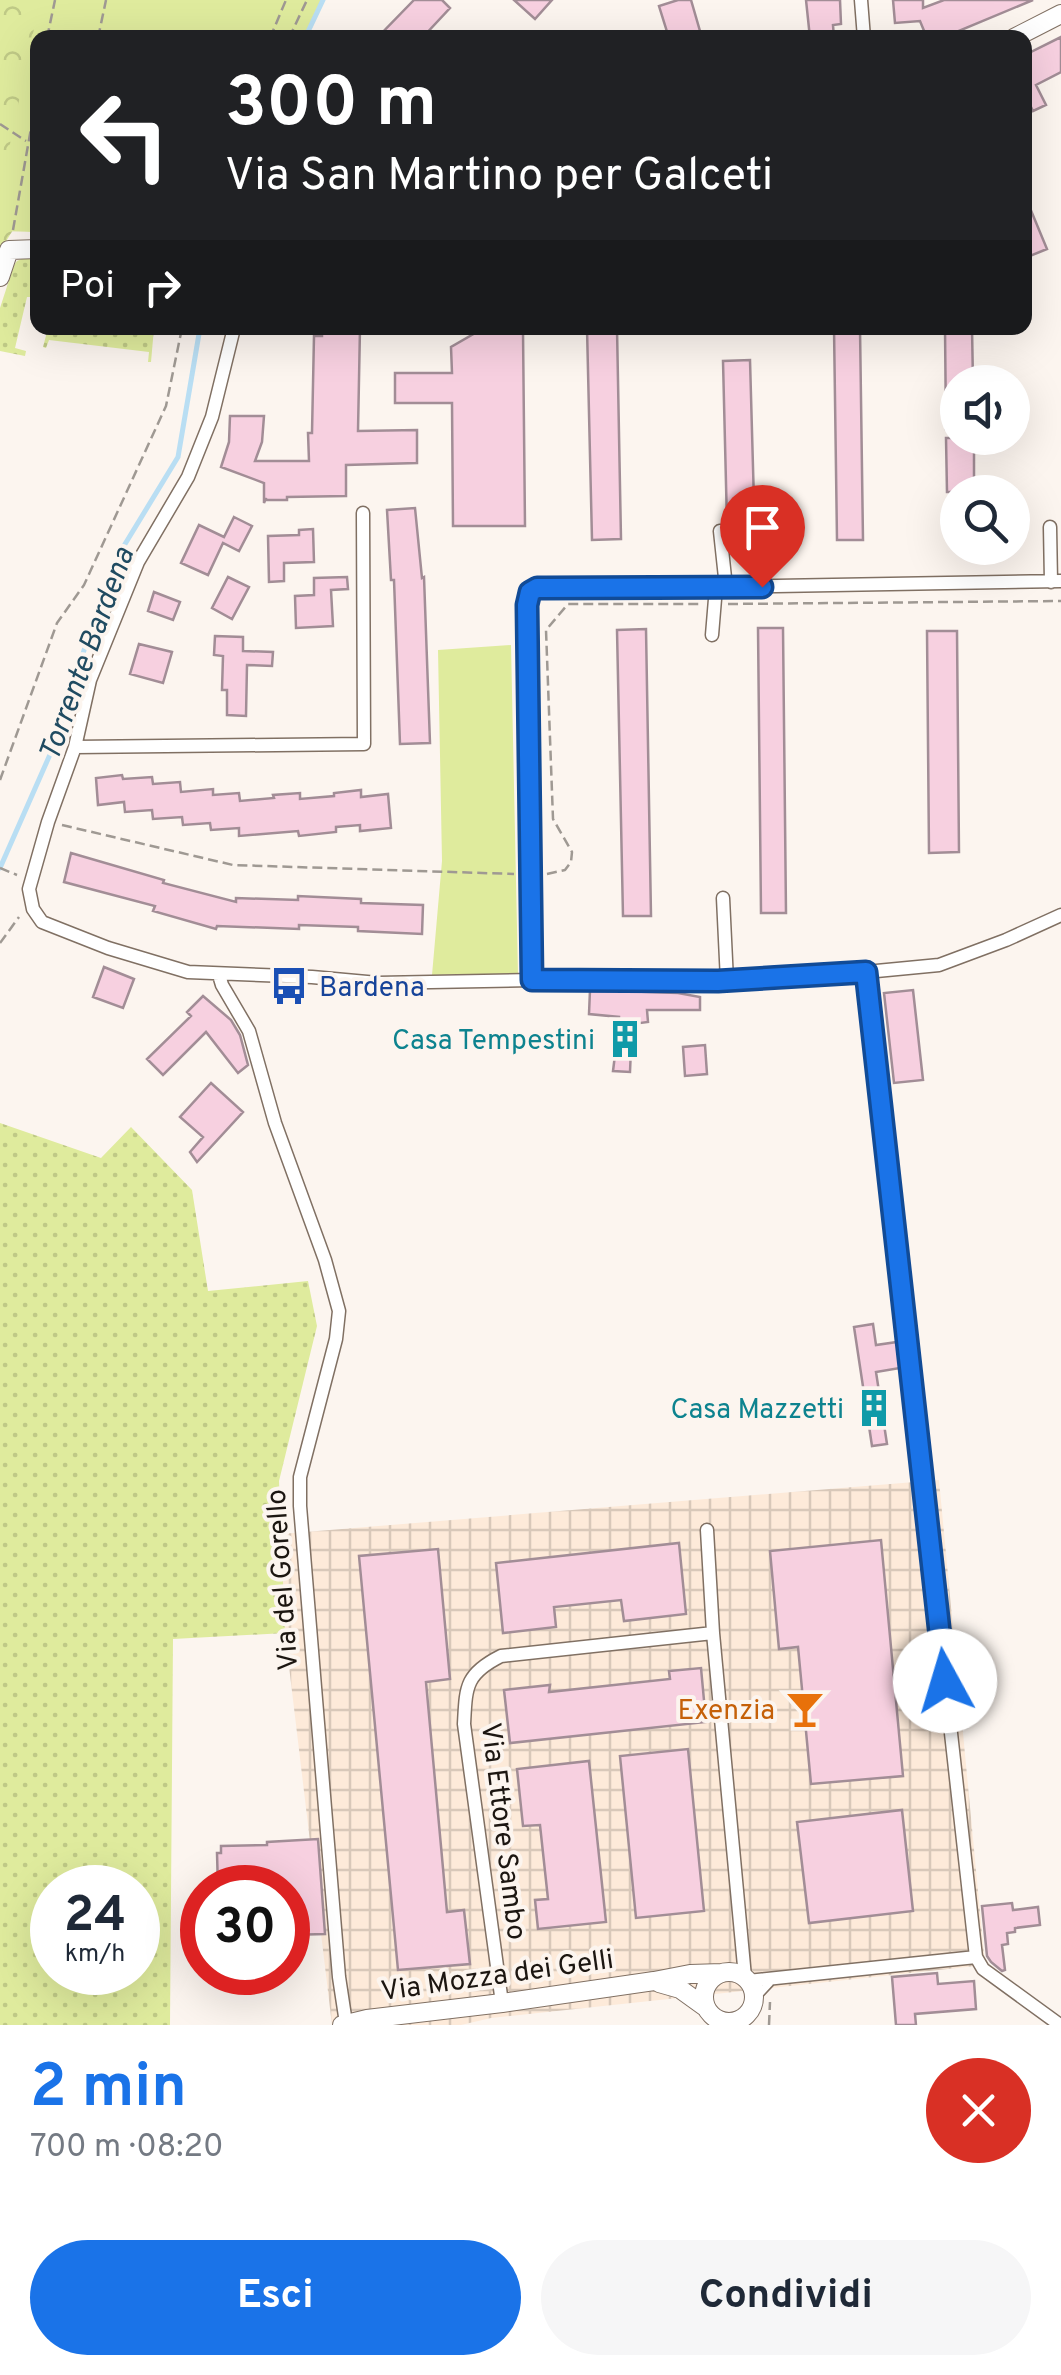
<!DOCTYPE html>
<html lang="it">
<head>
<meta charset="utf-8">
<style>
  body { margin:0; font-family:Overpass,sans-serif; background:#f6f6f7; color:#1f2937; height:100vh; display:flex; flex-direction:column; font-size:38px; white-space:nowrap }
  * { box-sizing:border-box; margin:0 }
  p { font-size:32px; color:#747a83 }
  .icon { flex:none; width:55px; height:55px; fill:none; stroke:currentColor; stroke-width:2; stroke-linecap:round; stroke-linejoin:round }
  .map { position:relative; height:2025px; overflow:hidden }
  .panel { display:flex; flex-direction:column; background:#fff; flex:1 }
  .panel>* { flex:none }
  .banner { position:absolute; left:30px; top:30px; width:1002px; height:305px; border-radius:20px; box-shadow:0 10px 40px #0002; background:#202124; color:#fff; overflow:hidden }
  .buttons { position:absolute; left:940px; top:365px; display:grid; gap:20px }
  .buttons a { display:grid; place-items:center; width:90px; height:90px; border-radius:50%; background:#fff; box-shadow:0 10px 40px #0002; font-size:50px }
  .speed { position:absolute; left:30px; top:1865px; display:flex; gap:20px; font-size:50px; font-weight:700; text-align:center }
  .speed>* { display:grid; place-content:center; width:130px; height:130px; border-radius:50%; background:#fff; box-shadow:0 10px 40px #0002; line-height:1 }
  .speed small { font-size:25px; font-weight:400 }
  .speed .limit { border:15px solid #d22; background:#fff; color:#111 }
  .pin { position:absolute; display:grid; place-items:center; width:85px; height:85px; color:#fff; margin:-102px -42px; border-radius:50% 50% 50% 0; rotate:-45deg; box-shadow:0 0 10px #0007 }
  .pin .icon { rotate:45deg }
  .me { position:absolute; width:110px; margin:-55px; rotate:354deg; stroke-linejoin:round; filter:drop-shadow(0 0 8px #0008) }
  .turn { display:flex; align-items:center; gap:35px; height:210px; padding:0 30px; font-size:45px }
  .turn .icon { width:130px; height:130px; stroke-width:2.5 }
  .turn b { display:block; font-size:70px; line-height:85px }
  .then { display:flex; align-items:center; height:95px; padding:0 30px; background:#0003; gap:20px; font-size:38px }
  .round { display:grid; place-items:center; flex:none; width:105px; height:105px; border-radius:52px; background:#f6f6f7 }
  .overview { display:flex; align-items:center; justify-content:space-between; height:170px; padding:0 30px }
  h1 { font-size:60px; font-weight:700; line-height:75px; color:#1a73e8 }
  .cta { display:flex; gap:20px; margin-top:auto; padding:20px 30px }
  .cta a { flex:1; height:115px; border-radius:60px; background:#1a73e8; color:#fff; font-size:40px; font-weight:700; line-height:115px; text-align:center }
  .cta a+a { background:#f6f6f7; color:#1f2937 }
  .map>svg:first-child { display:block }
  .industrial { fill:url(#industrial-grid) }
  .grass { fill:url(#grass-dots); fill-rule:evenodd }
  .forest { fill:url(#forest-crowns) }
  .park { fill:#dfeb9d }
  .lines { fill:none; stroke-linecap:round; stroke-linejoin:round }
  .stream { stroke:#b9def3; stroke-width:5 }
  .building { fill:#f7d0e0; stroke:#a28d96; stroke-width:2.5 }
  .street-casing { stroke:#807063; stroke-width:15 }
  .secondary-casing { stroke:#807063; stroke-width:20 }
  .path { stroke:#9f9993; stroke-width:2.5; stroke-dasharray:10 5; stroke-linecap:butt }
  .street { stroke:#fff; stroke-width:12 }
  .secondary { stroke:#fff; stroke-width:18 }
  .route-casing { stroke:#114b97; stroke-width:25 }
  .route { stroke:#1a73e8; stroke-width:18 }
  .labels { text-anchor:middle; stroke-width:8; stroke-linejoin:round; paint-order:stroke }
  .transit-label { font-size:28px; fill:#164399; stroke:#fcf5ef; text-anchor:start }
  .culture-label { font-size:28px; fill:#0d838f; stroke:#fcf5ef; text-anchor:end }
  .street-label { font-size:28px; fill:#1c1611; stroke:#fcf5ef }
  .food-label { font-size:28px; fill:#c56008; stroke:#fcf5ef; text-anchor:end }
  .water-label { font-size:30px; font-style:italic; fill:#204b61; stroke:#fcf5ef }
</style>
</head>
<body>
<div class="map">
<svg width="1061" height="2025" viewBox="0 0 1061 2025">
  <defs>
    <pattern id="industrial-grid" width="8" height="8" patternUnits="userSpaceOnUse" patternTransform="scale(2.5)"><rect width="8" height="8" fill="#fdead9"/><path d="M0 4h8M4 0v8" fill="none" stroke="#d8c8b9"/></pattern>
    <pattern id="grass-dots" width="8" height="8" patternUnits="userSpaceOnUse" patternTransform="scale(2.5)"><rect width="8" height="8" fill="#dfeb9d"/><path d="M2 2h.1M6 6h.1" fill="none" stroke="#bfc986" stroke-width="1.8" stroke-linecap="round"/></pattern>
    <pattern id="forest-crowns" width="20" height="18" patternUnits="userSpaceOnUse" patternTransform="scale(2.5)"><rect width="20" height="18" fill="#dfeb9d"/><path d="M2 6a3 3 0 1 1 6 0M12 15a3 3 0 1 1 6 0" fill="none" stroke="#bfc986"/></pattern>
  </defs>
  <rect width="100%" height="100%" fill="#fcf5ef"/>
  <path class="industrial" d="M939,1480L985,1965L491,2018L461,2025H332L285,1633L281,1534Z"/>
  <path class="grass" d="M26,257L37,259V297H27L15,348L26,351L25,356L0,351V308L14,265L17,261Z
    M48,328H97L148,334L150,328H154L151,362H148L149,352L49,340L46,348L43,347Z
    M0,1123L101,1158L131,1127L192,1190L208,1291L308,1281L317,1326L279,1481L285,1633L173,1639L170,2025H0ZM52,1888H138V1972H52Z"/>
  <path class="forest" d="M0,0H160L38,38L37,232L13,230L0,251Z"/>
  <path class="park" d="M40,0H323L305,37L38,38L37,232L0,231V192Z
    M511,645L518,974L432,975L442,861L438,650Z"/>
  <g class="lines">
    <path class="stream" d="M305,38L323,0
      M0,868L52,750L87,641L122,549L178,457L200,328"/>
  </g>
  <path class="building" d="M414,0H442L450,8L422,38H377Z
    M514,0H552L535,19Z
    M678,0H691L702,38H669L659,6Z
    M806,0H840L841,24L833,25L834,38H810Z
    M893,0H923V8L944,0H1033L942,38H927L920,21L895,23Z
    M1061,37V72L1036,85L1046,105L1033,111L1025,95V55Z
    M1025,196L1047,249L1025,258Z
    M322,328H360L358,431L417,430V463L346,465V496L287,497V500H266V498L264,503V483L221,467L229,442L230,416H264L262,442L255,461H309L308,433H312L314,336H322Z
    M587,328H617L621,539L592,540Z
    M834,328H860L863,540H837Z
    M945,328H972L973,382H958V429H946Z
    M523,331L525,526H453L452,403H395V373H452L451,347L477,332Z
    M750,360L755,538L731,539L727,524L723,361Z
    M946,438H974V492H947Z
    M415,508L422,578L424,577L430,743L400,744L394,580H391L387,510Z
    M234,517L252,526L239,551L223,543L208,575L181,563L199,525L224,537Z
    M313,529L314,562L284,563V581L269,582L268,536L299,535V530Z
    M228,577L249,587L232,619L212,608Z
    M347,577L348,589L331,590L333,626L296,628L295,596L314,595V578Z
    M154,592L180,602L173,620L148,611Z
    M758,628H783L786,913H761Z
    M646,629L651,916H623L617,630Z
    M927,631H957L959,852L929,853Z
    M215,636L243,637V651L273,652L272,666L247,665L246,716L227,715V690H222L223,656L214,655Z
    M139,644L172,652L163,683L130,674Z
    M122,775L123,779L152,777L153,784L180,782L181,792L213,789V795L239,793L240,801L274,798L273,795L300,793V799L334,796V793L361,790V797L388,794L391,828L360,831V825L336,827V832L299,836L298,831L239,836V828L211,830L210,823L183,825L182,817L153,819L152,810L125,812L124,802L98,805L96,778Z
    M71,853L164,880L163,883L236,902V898L298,900V896L361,899V903L423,905L422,934L358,931V927L299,925V929L217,926L216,929L153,911L155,906L64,882Z
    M104,967L134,979L123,1008L93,997Z
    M590,990L678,993L700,997V1010H647L648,1022L632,1024L630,1072L613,1071L615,1055H617L619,1017L589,1014Z
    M913,990L923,1080L894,1083L884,993Z
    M203,996L231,1020L240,1035L248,1065L238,1073L206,1032L163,1075L147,1059L191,1016L187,1012Z
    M705,1045L707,1074L685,1076L683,1047Z
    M211,1083L243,1112L197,1162L190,1152L203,1137L180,1117Z
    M873,1324L876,1345L897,1342L900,1368L876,1372L887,1444L872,1446L854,1327Z
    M881,1540L903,1776L811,1784L798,1647L779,1649L770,1551Z
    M679,1543L686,1614L624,1621L621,1600L554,1607L556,1627L503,1633L496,1563Z
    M438,1549L450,1679L426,1682L447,1912L464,1910L470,1964L398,1970L359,1556Z
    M701,1668L706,1722L510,1743L504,1690L550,1685L549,1692L670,1679L669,1671Z
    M688,1749L704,1911L636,1918L620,1756Z
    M589,1761L606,1922L538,1929L535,1900L548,1899L540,1825L523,1826L517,1769Z
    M902,1810L913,1911L809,1923L797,1822Z
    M318,1839L325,1934L288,1935V1888H218L217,1853H221V1846L267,1845V1842Z
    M1012,1903L1013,1910L1038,1907L1040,1925L1015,1928V1932L1007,1933L1008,1944L1002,1945L1005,1970L1002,1971L991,1962L987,1956L982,1906Z
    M937,1973L938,1984L974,1981L976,2009L915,2014L916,2025H896L892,1977Z"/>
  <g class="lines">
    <g class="street-casing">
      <path id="street" d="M861,0L864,38
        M234,328L212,417L188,477L138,562L90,680L75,747L48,822L29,889L33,909L42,922L108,948L188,972L312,977L378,983L532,980L718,981L866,972L939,965L1006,940L1061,915
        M1050,527L1051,582
        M720,531L726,587
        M712,635L716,587
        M75,747L364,744L363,513
        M723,898L727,981
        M866,972L976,1957L983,1969L1060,2025
        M219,975L222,985L249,1031L275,1123L325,1260L339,1311L336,1339L300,1477V1506L339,1977L346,2023
        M532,980L527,605L530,592L537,588H546L716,587L1061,581
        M707,1530L713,1633L745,1977
        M748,1981L976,1957
        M754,1996L769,1980
        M502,2003L464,1724C466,1687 465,1674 501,1656L713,1633"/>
    </g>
    <g class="secondary-casing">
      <path id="secondary" d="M1014,38L1061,14
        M0,277L9,250L38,249
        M704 1997a25 25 0 1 1 50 0a25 25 0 1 1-50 0Z
        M659,1983L680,1989L705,2007
        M342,2025L367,2019L502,2003L654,1981L690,1974L722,1973"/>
    </g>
    <path class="path" d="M47,38L55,0
      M98,38L106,0
      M270,38L286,0
      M289,38L307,0
      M0,124L26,141
      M13,230L38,89
      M728,604L1061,601
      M0,780L57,623L84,585L166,406L182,328
      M62,825L233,865L514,874
      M0,868L17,875
      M547,874L565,870L571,862L572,852L553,819L546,630L568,604H700
      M0,943L19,917
      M769,2025L770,2002"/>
    <use href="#street" class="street"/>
    <use href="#secondary" class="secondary"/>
  </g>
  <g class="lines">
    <g class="route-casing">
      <path id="route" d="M762,587L546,588H537L530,592L527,605L532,980L718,981L866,972L945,1681"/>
    </g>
    <use href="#route" class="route"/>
  </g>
  <defs>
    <g id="bus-bare" transform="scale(3)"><path d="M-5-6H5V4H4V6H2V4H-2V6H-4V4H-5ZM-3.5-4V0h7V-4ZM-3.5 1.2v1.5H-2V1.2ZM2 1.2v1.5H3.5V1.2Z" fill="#1a4fb4" stroke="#fcf5ef" stroke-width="2.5" paint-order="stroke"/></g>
    <g id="building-bare" transform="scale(3)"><path d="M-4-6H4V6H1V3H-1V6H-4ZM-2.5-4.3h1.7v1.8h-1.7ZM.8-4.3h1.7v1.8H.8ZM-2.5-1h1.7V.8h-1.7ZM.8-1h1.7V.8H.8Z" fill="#0f9aa8" stroke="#fcf5ef" stroke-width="2.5" paint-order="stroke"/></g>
    <g id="bar-bare" transform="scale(3)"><path d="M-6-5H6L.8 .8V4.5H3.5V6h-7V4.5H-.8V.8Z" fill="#e8710a" stroke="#fcf5ef" stroke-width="2.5" paint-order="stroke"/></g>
  </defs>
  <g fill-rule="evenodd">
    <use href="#bus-bare" x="289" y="986"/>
    <use href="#building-bare" x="625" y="1039"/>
    <use href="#building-bare" x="874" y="1408"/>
    <use href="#bar-bare" x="805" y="1709"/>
  </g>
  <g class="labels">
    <g class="transit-label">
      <text x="319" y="996">Bardena</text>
    </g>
    <g class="culture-label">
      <text x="595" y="1049">Casa Tempestini</text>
      <text x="844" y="1418">Casa Mazzetti</text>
    </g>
    <g class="street-label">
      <text transform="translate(281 1580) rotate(-94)" y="10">Via del Gorello</text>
      <text transform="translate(505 1831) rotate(83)" y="10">Via Ettore Sambo</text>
      <text transform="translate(497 1974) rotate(-8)" y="10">Via Mozza dei Gelli</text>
    </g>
    <g class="food-label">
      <text x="775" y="1719">Exenzia</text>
    </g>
    <g class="water-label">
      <text transform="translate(86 654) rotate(-70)" y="10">Torrente Bardena</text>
    </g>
  </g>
</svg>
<div class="buttons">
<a><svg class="icon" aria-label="sound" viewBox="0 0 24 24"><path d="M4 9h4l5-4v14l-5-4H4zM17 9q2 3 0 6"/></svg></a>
<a><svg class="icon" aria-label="search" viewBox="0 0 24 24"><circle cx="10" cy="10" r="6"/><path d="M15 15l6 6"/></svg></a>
</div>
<div class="speed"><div>24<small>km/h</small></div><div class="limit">30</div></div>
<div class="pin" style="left:762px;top:587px;background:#d93025"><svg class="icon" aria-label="arrive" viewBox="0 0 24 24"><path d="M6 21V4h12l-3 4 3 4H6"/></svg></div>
<svg class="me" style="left:945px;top:1681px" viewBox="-20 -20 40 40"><circle r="19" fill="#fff"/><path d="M0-13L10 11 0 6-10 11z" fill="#1a73e8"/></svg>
<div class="banner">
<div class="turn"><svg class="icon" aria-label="left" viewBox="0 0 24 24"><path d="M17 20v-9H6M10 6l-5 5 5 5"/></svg><div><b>300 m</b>Via San Martino per Galceti</div></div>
<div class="then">Poi<svg class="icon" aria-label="right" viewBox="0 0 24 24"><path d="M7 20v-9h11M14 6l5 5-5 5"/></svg></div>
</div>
</div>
<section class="panel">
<div class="overview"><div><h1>2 min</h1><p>700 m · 08:20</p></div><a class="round" style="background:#d93025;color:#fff"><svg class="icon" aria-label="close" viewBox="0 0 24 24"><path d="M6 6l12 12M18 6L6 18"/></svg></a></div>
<div class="cta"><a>Esci</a><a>Condividi</a></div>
</section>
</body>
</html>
